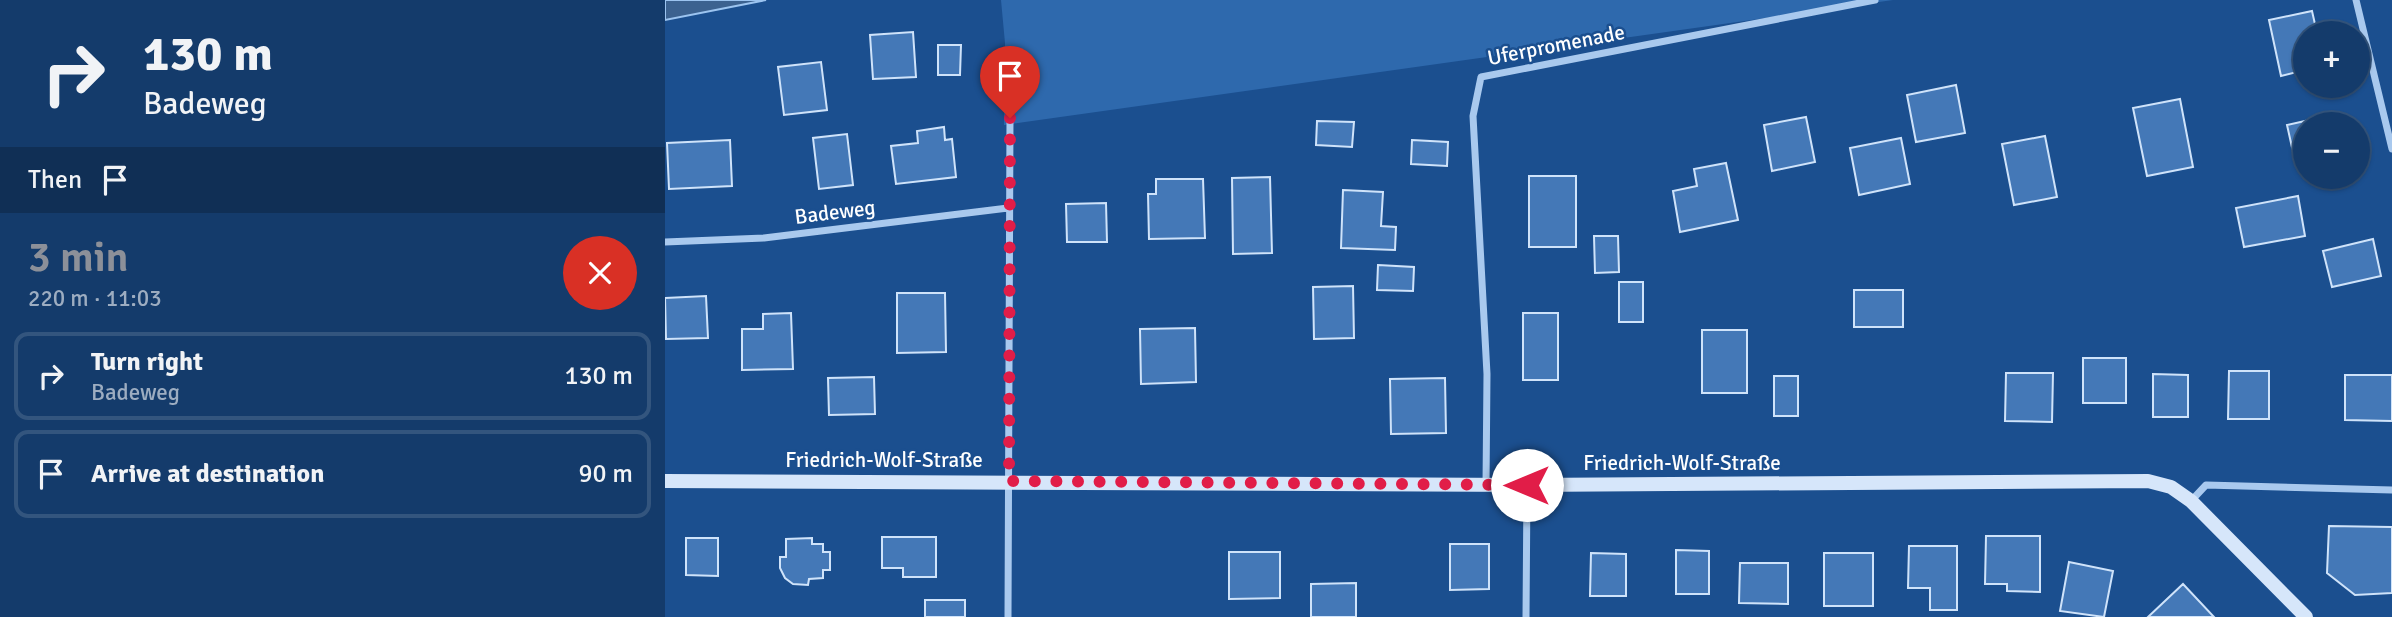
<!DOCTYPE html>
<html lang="en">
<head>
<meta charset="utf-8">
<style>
  body { margin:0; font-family:Signika,sans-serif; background:#1d4271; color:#f1f3f6; height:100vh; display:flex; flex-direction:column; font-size:26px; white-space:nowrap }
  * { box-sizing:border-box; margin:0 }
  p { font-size:23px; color:#9dadc1 }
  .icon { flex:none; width:38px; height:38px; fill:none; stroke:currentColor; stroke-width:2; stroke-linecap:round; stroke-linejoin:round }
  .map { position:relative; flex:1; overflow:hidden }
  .details { display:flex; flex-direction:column; background:#143b6b; width:665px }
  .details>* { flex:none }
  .hud { background:#143b6b; color:#f1f3f6; overflow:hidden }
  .controls { position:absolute; left:1628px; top:21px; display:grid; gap:14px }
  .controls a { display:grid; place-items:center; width:77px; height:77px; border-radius:50%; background:#143b6b; box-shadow:0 2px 5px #0004,0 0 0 2px #33557e; font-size:35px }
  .pin { position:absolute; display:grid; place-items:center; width:60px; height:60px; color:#fff; margin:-72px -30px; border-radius:50% 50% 50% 0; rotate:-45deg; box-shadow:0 0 7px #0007 }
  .pin .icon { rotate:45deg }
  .me { position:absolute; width:77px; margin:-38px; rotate:270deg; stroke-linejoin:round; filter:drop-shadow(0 0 5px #0008) }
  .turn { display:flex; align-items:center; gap:24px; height:147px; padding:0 28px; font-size:32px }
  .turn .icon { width:91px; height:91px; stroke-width:2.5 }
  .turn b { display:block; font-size:49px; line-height:60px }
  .then { display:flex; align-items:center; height:66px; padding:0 28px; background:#0003; gap:14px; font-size:26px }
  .round { display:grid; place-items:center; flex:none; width:74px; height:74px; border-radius:37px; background:#1d4271 }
  .summary { display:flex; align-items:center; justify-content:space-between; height:119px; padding:0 28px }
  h1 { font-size:42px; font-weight:600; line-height:52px; color:#8c9099 }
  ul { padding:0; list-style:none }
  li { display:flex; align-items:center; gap:21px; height:88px; margin:0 14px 10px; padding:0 14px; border:4px solid #33557e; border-radius:14px }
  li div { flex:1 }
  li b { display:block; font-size:26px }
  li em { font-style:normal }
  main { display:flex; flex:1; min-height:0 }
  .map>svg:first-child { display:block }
  .green { fill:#2e69ad }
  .water { fill:#3c6290; stroke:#9cc4f0; stroke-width:2 }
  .building { fill:#4478b7; stroke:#cfe3fa; stroke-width:2 }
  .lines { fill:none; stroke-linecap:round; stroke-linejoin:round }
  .street { stroke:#a9c9ee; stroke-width:7 }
  .secondary { stroke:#d6e6fa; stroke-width:14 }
  .route { stroke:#e11d48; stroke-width:12; stroke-dasharray:0 21.6 }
  .labels { text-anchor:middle; stroke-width:5; stroke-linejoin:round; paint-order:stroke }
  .street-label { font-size:21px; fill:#fff; stroke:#1b4f8f }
</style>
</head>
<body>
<main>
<section class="details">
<div class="hud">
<div class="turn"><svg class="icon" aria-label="right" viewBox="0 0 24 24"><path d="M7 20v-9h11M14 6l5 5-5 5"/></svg><div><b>130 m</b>Badeweg</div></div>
<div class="then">Then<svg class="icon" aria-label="arrive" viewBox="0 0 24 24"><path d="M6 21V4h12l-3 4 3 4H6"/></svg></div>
</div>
<div class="summary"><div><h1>3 min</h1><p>220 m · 11:03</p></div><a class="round" style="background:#d93025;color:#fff"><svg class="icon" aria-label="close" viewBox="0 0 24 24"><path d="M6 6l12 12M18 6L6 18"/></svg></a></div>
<ul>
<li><svg class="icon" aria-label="right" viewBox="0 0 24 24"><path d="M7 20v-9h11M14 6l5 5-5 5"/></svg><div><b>Turn right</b><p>Badeweg</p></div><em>130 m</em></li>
<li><svg class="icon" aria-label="arrive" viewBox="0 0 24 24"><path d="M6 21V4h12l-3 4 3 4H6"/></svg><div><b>Arrive at destination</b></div><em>90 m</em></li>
</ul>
</section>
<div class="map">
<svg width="1727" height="617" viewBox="0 0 1727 617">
  <rect width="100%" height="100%" fill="#1b4f8f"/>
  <path class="green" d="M336,0H1228L339,125L340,43Z"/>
  <path class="water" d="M0,0H101L0,20Z"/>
  <path class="building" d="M1647,11L1652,33H1640V70L1616,76L1604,20Z
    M248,32L251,77L208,79L205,35Z
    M273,45H296L295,75H273Z
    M156,62L162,110L119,115L113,67Z
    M1291,85L1300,133L1251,142L1242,95Z
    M1515,99L1528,167L1482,176L1468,108Z
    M1671,114L1674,124H1640V159L1630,161L1622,125Z
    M1141,117L1150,162L1107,171L1099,125Z
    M652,121L689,122L687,147L651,145Z
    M279,127L280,140L287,139L291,177L231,184L226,146L253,143L252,131Z
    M182,134L188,185L154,189L148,138Z
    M1380,136L1392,197L1349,205L1337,144Z
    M1236,138L1245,184L1194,195L1185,148Z
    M65,140L67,186L4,189L2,143Z
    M747,140L783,142L782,166L746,164Z
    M1061,163L1073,220L1015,232L1008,191L1032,186L1029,169Z
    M864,176H911V247H864Z
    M605,177L607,253L568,254L567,178Z
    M491,179H538L540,238L484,239L483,194H491Z
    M678,190L718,192L716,226L731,227L730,250L676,248Z
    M1633,196L1640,236L1579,247L1571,208Z
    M441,203L442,242H402L401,204Z
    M929,236H953L954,272L930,273Z
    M1708,239L1716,276L1667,287L1658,251Z
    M713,265L749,267L748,291L712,290Z
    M954,282H978V322H954Z
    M688,286L689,338L649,339L648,287Z
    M1189,290H1238V327H1189Z
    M232,293H280L281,352L232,353Z
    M41,296L43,338L1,339L0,298Z
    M126,313L128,369L77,370V329H98V314Z
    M858,313H893V380H858Z
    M530,328L531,382L476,384L475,329Z
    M1037,330H1082V393H1037Z
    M1418,358H1461V403H1418Z
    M1564,371H1604V419H1563Z
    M1341,373H1388L1387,422L1340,421Z
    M1488,374L1523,375V417H1488Z
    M1680,375H1727V421L1680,420Z
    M1109,376H1133V416H1109Z
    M209,377L210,414L164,415L163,378Z
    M780,378L781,433L726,434L725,379Z
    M1664,526L1727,527V593L1690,595L1662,573Z
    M1321,536H1375V592L1342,591V584H1320Z
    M217,537H271V577H238V568H217Z
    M21,538H53V576L21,575Z
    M147,538V544H158V552H165V570H158V578L144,579L143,585L128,584L120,578L115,568V557H121V539Z
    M785,544H824V589L785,590Z
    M1244,546H1292V610H1265V588H1243Z
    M1011,550L1044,551V594H1011Z
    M564,552H615V598L564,599Z
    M926,553L961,554V596H925Z
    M1159,553H1208V606H1159Z
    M1404,562L1448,571L1439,617L1395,611Z
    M1075,563H1123V604L1074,603Z
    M691,583V617H646V584Z
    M1518,584L1549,617H1483Z
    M260,600H300V617H260Z"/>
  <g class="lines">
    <path class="street" d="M1691,0L1727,149
      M0,242L99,238L343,208
      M821,485L822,374L808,116L816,77L1210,0
      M1526,501L1541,485L1727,490
      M343,617L345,118
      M861,617L862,485"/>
    <path class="secondary" d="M0,481L862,485L1483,481L1506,487L1526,501L1641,617"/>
  </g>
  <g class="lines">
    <path class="route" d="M345,118L344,481L862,485"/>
  </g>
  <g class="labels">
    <g class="street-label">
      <text transform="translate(891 45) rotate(-11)" y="7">Uferpromenade</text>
      <text transform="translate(170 212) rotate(-7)" y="7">Badeweg</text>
      <text x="219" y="467">Friedrich-Wolf-Straße</text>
      <text x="1017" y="470">Friedrich-Wolf-Straße</text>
    </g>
  </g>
</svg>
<div class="controls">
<a>+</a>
<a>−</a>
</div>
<div class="pin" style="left:345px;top:118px;background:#d93025"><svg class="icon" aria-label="arrive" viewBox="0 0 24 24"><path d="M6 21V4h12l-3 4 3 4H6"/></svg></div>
<svg class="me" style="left:862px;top:485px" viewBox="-20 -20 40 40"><circle r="19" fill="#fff"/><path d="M0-13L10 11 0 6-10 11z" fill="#e11d48"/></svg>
</div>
</main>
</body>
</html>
